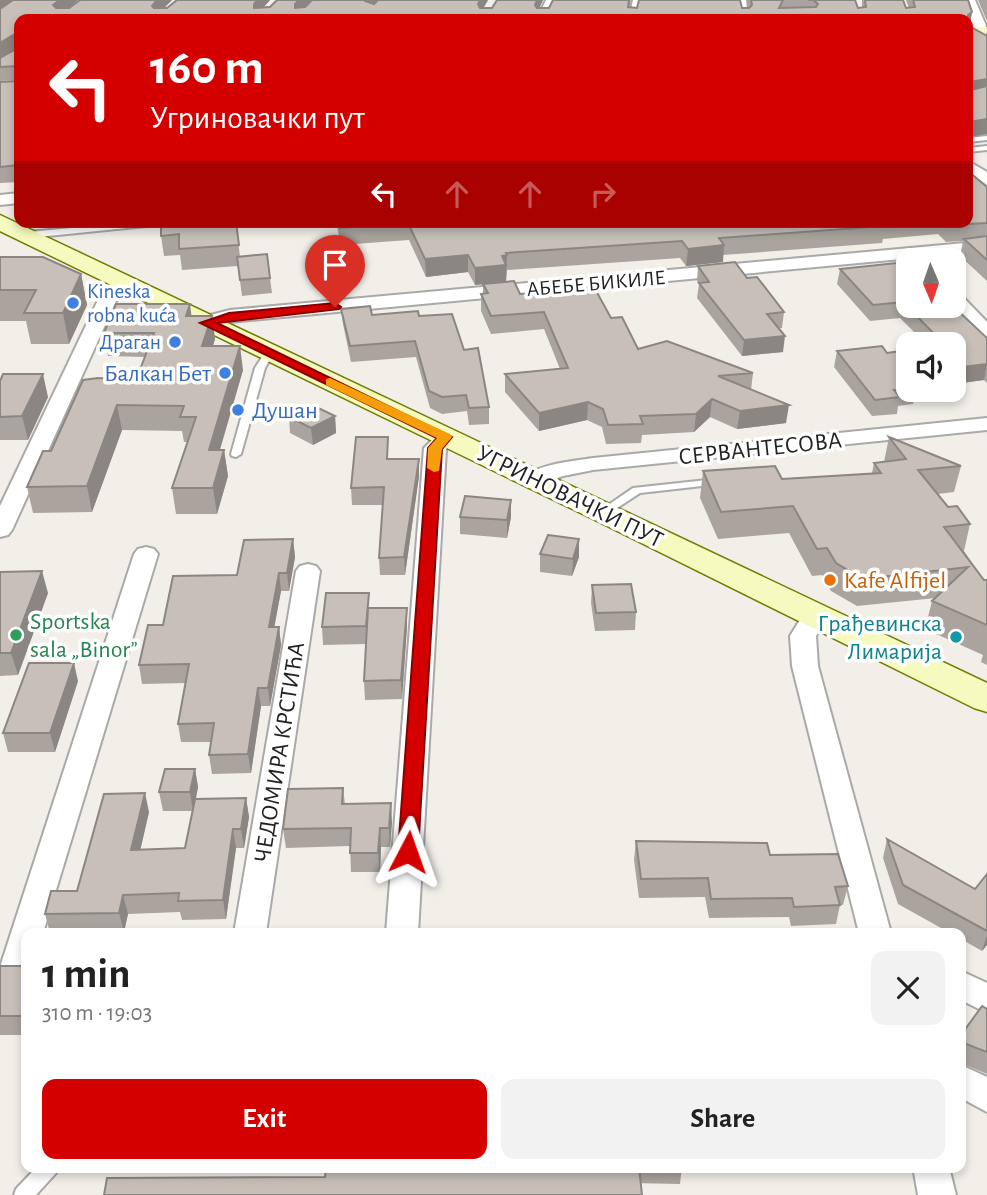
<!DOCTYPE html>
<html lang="en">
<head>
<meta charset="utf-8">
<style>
  body { margin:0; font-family:"Alegreya Sans",sans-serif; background:#f2f2f2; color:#222; height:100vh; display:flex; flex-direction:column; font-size:26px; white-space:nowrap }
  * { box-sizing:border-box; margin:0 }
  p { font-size:23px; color:#767676 }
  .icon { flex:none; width:38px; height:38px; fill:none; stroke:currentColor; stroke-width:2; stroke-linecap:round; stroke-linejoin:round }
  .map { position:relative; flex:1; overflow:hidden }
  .details { position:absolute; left:21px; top:928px; width:945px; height:245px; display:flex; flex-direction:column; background:#fff; border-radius:14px; box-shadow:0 4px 10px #0003 }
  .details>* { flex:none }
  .banner { position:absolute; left:14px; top:14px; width:959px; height:214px; border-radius:14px; box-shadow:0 4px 10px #0003; background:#d40000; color:#fff; overflow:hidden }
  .needle { width:46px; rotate:178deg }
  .tools { position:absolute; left:896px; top:248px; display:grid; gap:14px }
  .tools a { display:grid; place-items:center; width:70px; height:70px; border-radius:14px; background:#fff; box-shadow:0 4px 10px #0003; font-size:35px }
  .pin { position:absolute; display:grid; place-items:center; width:60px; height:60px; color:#fff; margin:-72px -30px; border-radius:50% 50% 50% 0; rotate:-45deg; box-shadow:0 0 7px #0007 }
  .pin .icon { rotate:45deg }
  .me { position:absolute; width:77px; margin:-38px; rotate:4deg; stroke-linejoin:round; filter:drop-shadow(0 0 5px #0008) }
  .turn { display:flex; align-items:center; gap:24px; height:147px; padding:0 21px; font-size:32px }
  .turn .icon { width:91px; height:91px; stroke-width:2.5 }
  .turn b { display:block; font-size:49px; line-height:60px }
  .lanes { display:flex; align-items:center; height:66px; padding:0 21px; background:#0003; justify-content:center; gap:35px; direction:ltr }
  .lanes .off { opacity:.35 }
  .round { display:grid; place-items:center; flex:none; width:74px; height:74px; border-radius:14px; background:#f2f2f2 }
  .head { display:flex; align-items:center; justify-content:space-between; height:119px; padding:0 21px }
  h1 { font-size:42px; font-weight:700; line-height:52px }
  .button { display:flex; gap:14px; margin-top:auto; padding:14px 21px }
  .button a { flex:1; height:80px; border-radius:14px; background:#d40000; color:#fff; font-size:28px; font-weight:700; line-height:80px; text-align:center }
  .button a+a { background:#f2f2f2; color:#222 }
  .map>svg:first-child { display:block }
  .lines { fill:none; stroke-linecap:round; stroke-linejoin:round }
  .lane-casing { stroke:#a9a9a9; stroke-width:4 }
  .street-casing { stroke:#a9a9a9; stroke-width:4 }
  .secondary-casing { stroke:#707d05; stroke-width:3 }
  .lane { fill:#fff; fill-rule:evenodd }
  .street { fill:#fff; fill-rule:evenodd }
  .secondary { fill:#f7fabf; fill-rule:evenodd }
  .wall { fill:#aba49e }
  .shaded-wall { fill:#8b8681 }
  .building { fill:#c7bfb8; stroke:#8b8681; stroke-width:2 }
  .route { fill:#d40000; stroke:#8a0000; stroke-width:2 }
  .slow { fill:#f59e0b }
  .shop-dot { fill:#3f7fe0; stroke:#fff; stroke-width:2.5 }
  .food-dot { fill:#e8710a; stroke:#fff; stroke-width:2.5 }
  .leisure-dot { fill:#2e9e5b; stroke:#fff; stroke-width:2.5 }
  .culture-dot { fill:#0f9aa8; stroke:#fff; stroke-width:2.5 }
  .labels { text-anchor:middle; stroke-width:7; stroke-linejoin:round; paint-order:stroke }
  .far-street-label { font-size:21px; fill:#222; stroke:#fff }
  .far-shop-label { font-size:21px; fill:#366cbe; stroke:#fff; text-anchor:start }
  .shop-label { font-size:24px; fill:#366cbe; stroke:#fff; text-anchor:end }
  .street-label { font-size:24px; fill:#222; stroke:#fff }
  .food-label { font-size:24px; fill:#c56008; stroke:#fff; text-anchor:start }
  .leisure-label { font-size:24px; fill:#27864d; stroke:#fff; text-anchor:start }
  .culture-label { font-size:24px; fill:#0d838f; stroke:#fff; text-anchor:end }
</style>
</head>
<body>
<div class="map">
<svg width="987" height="1195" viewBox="0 0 987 1195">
  <rect width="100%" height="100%" fill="#f2efe9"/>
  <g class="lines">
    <g class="lane-casing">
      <path id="lane" d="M633,0H639L635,19H629Z
        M740,0H746L748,19H742Z
        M987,136V140L968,142V138Z
        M987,146V150L968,152V148Z
        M137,222H170L166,224L28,238L24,235L28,232Z
        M273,351L278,354L269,361L265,368L241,454L236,457L232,456L231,454L255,368L262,357Z
        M716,479L722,482L720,484L640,493L608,514L604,515L598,512L633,488Z
        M37,1167H59L56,1173L36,1195H14L16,1189Z"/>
    </g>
    <g class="street-casing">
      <path id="street" d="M546,0H558L549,19H537Z
        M963,0H975L987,28V35H980L973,27Z
        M968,161L987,172V185L968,172Z
        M19,193V203L0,205V195Z
        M987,241V251L230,322L206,328L197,322L199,318L230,310Z
        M129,280L138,285L116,301L12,530L8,535L0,537V506L99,298Z
        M954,293L960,294L987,322V339L980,337L952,306Z
        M987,418V430L593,470L563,476L535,486L527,484L524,479C534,464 575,461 593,458Z
        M446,431L453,433L457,437L446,449L418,933H386L424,448L439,433Z
        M146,547L154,549L158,554L43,933H26V974L17,977L6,973L1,964L134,554L138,549Z
        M308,564L316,566L320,571L266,933H234L296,571L300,566Z
        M815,607L824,610L827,615L816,636L818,666L891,933H859L792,666L790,636L806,610Z
        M961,971L987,983V1013L961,1000Z
        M961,1065L987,1077V1112L961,1098Z
        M913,1167H949L956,1195H918Z"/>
    </g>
    <g class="secondary-casing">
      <path id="secondary" d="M987,27V37L968,38V28Z
        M0,215L987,683V712L974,708L593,519L0,231Z"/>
    </g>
    <use href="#lane" class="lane"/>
    <use href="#street" class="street"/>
    <use href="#secondary" class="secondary"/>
  </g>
  <path class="wall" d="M0,0H78L68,8L172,0L164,8H167L177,0H270L264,7L312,0H488L483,8H492L497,0H543L539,8H549L553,0H631L630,7L748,8L747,0H855L858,8H862V0H903L906,8H909L906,0H968L972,12L969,26L986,35L987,31V134L968,137V19H19V182L0,183V82L18,81V80L0,81Z
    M978,0H987V21Z
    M987,187V281L960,256L963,241L946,242L938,234L883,239L882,243L723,255V262L686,266L680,258L507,270L506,282L520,294L611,318L638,349L753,373L751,390L786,423L737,429L710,417L694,432L642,435L641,443L606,444L602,427L587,420L539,431L505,392V374L560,369L544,329L491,334L481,311V294H483V284L475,285L468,272L426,277L409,240L341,245L336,222H968Z
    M236,222L240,257L270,278L272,293L242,296L238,266L182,270L180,255L164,256L161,236Z
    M0,257L81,274L87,305L69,344H31L26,321H0Z
    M698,266L747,278L784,312L782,328H779L783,352L742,356L697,298L699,284L697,281Z
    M840,269L987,338V383L984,380L954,384V345H927L900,318L870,321L837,284Z
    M341,309L372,315L419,316L464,350L489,407V424L469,425L467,411L442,414L430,408L416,357L351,362L343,324Z
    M191,316H212L215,339L213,346L243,370L220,450H224L228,476L217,514H176L172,488L187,442H184L182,431L122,430L92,512L33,513L27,487L51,451L136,380L145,357L108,356L104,333Z
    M908,350V390H916L913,404L898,406L897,414L872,416L834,367L837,351L887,353Z
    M0,381L48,397L28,440H0Z
    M335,416L336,433L313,445L290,433L289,417Z
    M388,437V459H419V476L405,575H380L379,558L383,505H352L351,488Z
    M889,437L961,466L954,492L938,494L948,507L970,524L964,551L984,580H987V665L981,662L983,655L925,629L932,601L936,598L857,606L831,591L822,575L812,576L789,533L718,539L700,498L703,471L782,479L872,473L874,463L884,462Z
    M511,500V517L507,538L460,534V517Z
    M293,539L295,557L289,591H281L274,627H279L281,645L270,706H261L251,773L212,774L209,755L211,742H181L178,724L186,683L142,684L139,665L163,625L237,575Z
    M579,539V557L572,576L540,572V554Z
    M0,572L48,593L18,675L0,676Z
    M592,585L636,612L635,630L595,631L591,603Z
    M370,608L407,626L402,699L365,700L364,681L366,644L323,645L322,627Z
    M78,681L55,752H8L3,733Z
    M195,769L198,787L196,799L246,798L249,817L244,848H236L226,919L182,920L180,912L128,914L124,932L50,933L45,914L77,891L149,812L140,850L185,848L193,811H163L159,792Z
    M343,788L345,804L392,822L390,847H381L380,872H351L350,846L286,848L283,829Z
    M887,839L975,889L987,874V945L982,951L961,939V933H950L898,904L883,858Z
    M636,841L770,855L848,886L843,905H840L836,924L791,926L789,917L709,918L705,897L639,898L634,860Z
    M0,966H26V1035H0Z
    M987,1009V1074L961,1063V1035Z
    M326,1167H682L680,1184L325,1177Z"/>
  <path class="shaded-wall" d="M0,0H13L0,9Z
    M60,0H78L55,19L53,5Z
    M157,0H172L153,19L152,6Z
    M257,0H270L255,17L254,4Z
    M299,0H311L296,17L295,4Z
    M365,0H388L365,14Z
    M480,0H488L478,18V4Z
    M537,0H543L535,18V5Z
    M972,12L970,25L968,26V15Z
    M15,34L18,48L0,59V43Z
    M987,79V93L968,96L969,82Z
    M987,119V134L968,137L969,122Z
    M724,245L723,262L686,266L688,249Z
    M468,255V272L426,277L425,259Z
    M507,255L506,282L475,285V268L502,256Z
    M81,274L87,305L69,344L63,313Z
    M190,304L193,328L186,316Z
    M212,316L215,339L205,370L202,346Z
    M785,336L783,352L742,356L744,340Z
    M240,346L243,370L212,476L209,450Z
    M987,364L984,380L954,384V368Z
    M43,374L48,397L28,440L22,416Z
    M712,399L710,417L694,432L696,414Z
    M588,402L587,420L539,431V413Z
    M117,405L122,430L92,512L87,486Z
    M789,405L786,423L737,429L740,411Z
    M335,416L336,433L313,445L311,428Z
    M224,450L228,476L217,514L213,488Z
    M419,459V476L405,575L404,557Z
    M511,500V517L507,538V520Z
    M293,539L295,557L289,591L287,573Z
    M579,539V557L572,576L573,559Z
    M42,571L48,593L18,675L11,653Z
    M279,573L281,591L271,645L269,627Z
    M407,608V626L402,699L401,680Z
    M279,627L281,645L270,706L268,688Z
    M74,663L78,681L55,752L50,733Z
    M258,688L261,706L251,773L248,754Z
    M195,769L198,787L193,811L190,792Z
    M145,793L149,812L136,869L131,850Z
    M246,798L249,817L244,848L241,829Z
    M391,803L392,822L390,847L389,828Z
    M380,828L381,847L380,872L378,853Z
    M233,829L236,848L226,919L223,900Z
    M123,895L128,914L124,932L119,913Z
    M987,935V945L982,951Z"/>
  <path class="building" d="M13,0H60L53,5L56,8H69L80,0H157L152,6L154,8H167L177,0H257L254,4V8L270,7L277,0H299L295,4V8L305,7L312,0H365V1L374,4L378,0H480L478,4L480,8H492L497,0H537L535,5L537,8H549L553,0H629L628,7L637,8L639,0H740L742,8H749L752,5L751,0H783L779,8L816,7L818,4L813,0H808H855L858,8L866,7L865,0H903L906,8L915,7L913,0H968L972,12L968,15L969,26L987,36V79L969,82L968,87L971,90L987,86V119L969,122L968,121V19H19V165L0,167V82L18,81V66L0,67V58L18,48V34H15L0,43V9Z
    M968,171L987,187V223L949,225L946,222H968Z
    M161,222H236L239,245L179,249V234L161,236Z
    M338,222H881L885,226L719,238L724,245L688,249L682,241L506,253L507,255L502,256L506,265L475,268L468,255L425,259L408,223L340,228Z
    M987,236V260L964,239Z
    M267,254L270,278L240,280L237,257Z
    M0,257H43L81,274L63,313H24L36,290H0Z
    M735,262L747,278L757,277L784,312L767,314L785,336L744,340L699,283L709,282L698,266Z
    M906,262L908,264V306H953L987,338V364L954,368V345H945L903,302L873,305L840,269Z
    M514,281L520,294L594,287L611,318L622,317L638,349L667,341L753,373L718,376L789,405L740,411L712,399L696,414L640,416L643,424L608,425L603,409L588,402L539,413L505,374L568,368L544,312L491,316L481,294L488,293L483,284Z
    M116,304H190L186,316H212L202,346H240L209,450H224L213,488H172L196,417H180L184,406L117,405L87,486L27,487L43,451H51L83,380L98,378L136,380L154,333H104Z
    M370,306L372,315L418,311L419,316L452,314L464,350L478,348L489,407L469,408L466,395L442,397L429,391L415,341L350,346L341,309Z
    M882,346L887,353L908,350V374H905L908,378V389L894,390L900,397L875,400L837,351Z
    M3,374H43L22,416L0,417V381Z
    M312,405L335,416L311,428L289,417Z
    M356,437H388L387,459H419L404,557L379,558L384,487L351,488Z
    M889,437L961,466L918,470L948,507L957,506L970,524L944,527L984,580H987V625L932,601L968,567L863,579L836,563L827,548L817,549L793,506L721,512L703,471L775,466L782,479L881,473L874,463L906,459Z
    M465,496L511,500L507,520L460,517Z
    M548,535L579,539L573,559L540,554Z
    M293,539L287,573H279L269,627H279L268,688H258L248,754L209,755L214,723L178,724L189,664L139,665L148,625H163L173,576L237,575L244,540Z
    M42,571L11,653H0V572Z
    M631,584L636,612L596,613L592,585Z
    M326,593H369L366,626L322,627Z
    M368,608H407L401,680L364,681Z
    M29,663H74L50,733H3Z
    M165,769H195L190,792H159Z
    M343,788L342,804L391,803L389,828H380L378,853H350L351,828L283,829L288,789Z
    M145,793L131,850L185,848L195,799L246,798L241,829H233L223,900L178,901L179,893L123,895L119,913L45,914L51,891H77L104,794Z
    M887,839L975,889L987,874V931L903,885Z
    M636,841L767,843L770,855L838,854L848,886L835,887L840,905L794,907L792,898L711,899L708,878L641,879Z
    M0,966H26V1016H0Z
    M982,1006L987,1009V1052L961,1042V1035Z
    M326,1167H639L642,1195H104L107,1178L325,1177Z"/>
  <path class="route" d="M335,303L341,307L339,309L217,323L452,437L442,449L418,852L415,857L408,859L401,857L398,852L428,448L437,438L200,323L229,313Z"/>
  <path class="slow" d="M330,378L450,434L452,437L442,449L439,471L434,472L427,468L428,448L437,438L326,385V379Z"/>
  <g class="shop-dot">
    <circle cx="73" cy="303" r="7"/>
    <circle cx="175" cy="342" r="7"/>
    <circle cx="225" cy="373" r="7"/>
    <circle cx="238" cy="410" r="7"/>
  </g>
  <circle class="food-dot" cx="830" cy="580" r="7"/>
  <circle class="leisure-dot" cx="16" cy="635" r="7"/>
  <circle class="culture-dot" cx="956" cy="637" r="7"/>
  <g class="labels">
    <g class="far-street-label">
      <text transform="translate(596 283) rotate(-5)" y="7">АБЕБЕ БИКИЛЕ</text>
    </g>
    <g class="far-shop-label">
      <text x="87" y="298">Kineska<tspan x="87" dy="24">robna kuća</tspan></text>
      <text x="161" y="349" text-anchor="end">Драган</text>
    </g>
    <g class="shop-label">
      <text x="211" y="381">Балкан Бет</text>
      <text x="252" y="418" text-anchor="start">Душан</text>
    </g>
    <g class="street-label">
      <text transform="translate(760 448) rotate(-6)" y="8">СЕРВАНТЕСОВА</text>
      <text transform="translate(570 496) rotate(26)" y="8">УГРИНОВАЧКИ ПУТ</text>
      <text transform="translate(279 752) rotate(-81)" y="8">ЧЕДОМИРА КРСТИЋА</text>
    </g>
    <g class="food-label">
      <text x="844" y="588">Kafe Alfijel</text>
    </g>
    <g class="leisure-label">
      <text x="30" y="629">Sportska<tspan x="30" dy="28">sala „Binor”</tspan></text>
    </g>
    <g class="culture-label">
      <text x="942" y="631">Грађевинска<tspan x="942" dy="28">Лимарија</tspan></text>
    </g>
  </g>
</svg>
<div class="tools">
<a><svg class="needle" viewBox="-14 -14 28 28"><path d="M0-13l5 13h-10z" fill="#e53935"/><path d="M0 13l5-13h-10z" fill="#767676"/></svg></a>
<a><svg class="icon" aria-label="sound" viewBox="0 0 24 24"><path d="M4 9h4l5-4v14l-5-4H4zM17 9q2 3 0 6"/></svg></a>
</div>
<div class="pin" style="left:335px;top:307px;background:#d93025"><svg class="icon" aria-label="arrive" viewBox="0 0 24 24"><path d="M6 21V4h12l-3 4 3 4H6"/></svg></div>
<svg class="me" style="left:408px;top:852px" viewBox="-20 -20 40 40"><path d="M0-17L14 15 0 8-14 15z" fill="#d40000" stroke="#fff" stroke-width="4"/></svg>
<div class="banner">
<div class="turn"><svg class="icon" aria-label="left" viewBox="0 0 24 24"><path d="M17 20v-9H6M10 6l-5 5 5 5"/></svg><div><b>160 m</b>Угриновачки пут</div></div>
<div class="lanes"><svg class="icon" aria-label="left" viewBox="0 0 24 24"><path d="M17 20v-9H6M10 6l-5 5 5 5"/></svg><svg class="icon off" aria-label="ahead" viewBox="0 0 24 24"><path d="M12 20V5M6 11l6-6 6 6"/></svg><svg class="icon off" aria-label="ahead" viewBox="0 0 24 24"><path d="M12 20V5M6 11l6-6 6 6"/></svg><svg class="icon off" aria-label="right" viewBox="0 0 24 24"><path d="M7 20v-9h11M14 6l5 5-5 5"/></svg></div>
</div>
<section class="details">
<div class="head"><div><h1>1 min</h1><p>310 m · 19:03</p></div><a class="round"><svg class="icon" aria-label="close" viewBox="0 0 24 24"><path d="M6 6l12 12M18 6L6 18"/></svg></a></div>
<div class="button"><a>Exit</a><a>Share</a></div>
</section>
</div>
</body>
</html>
